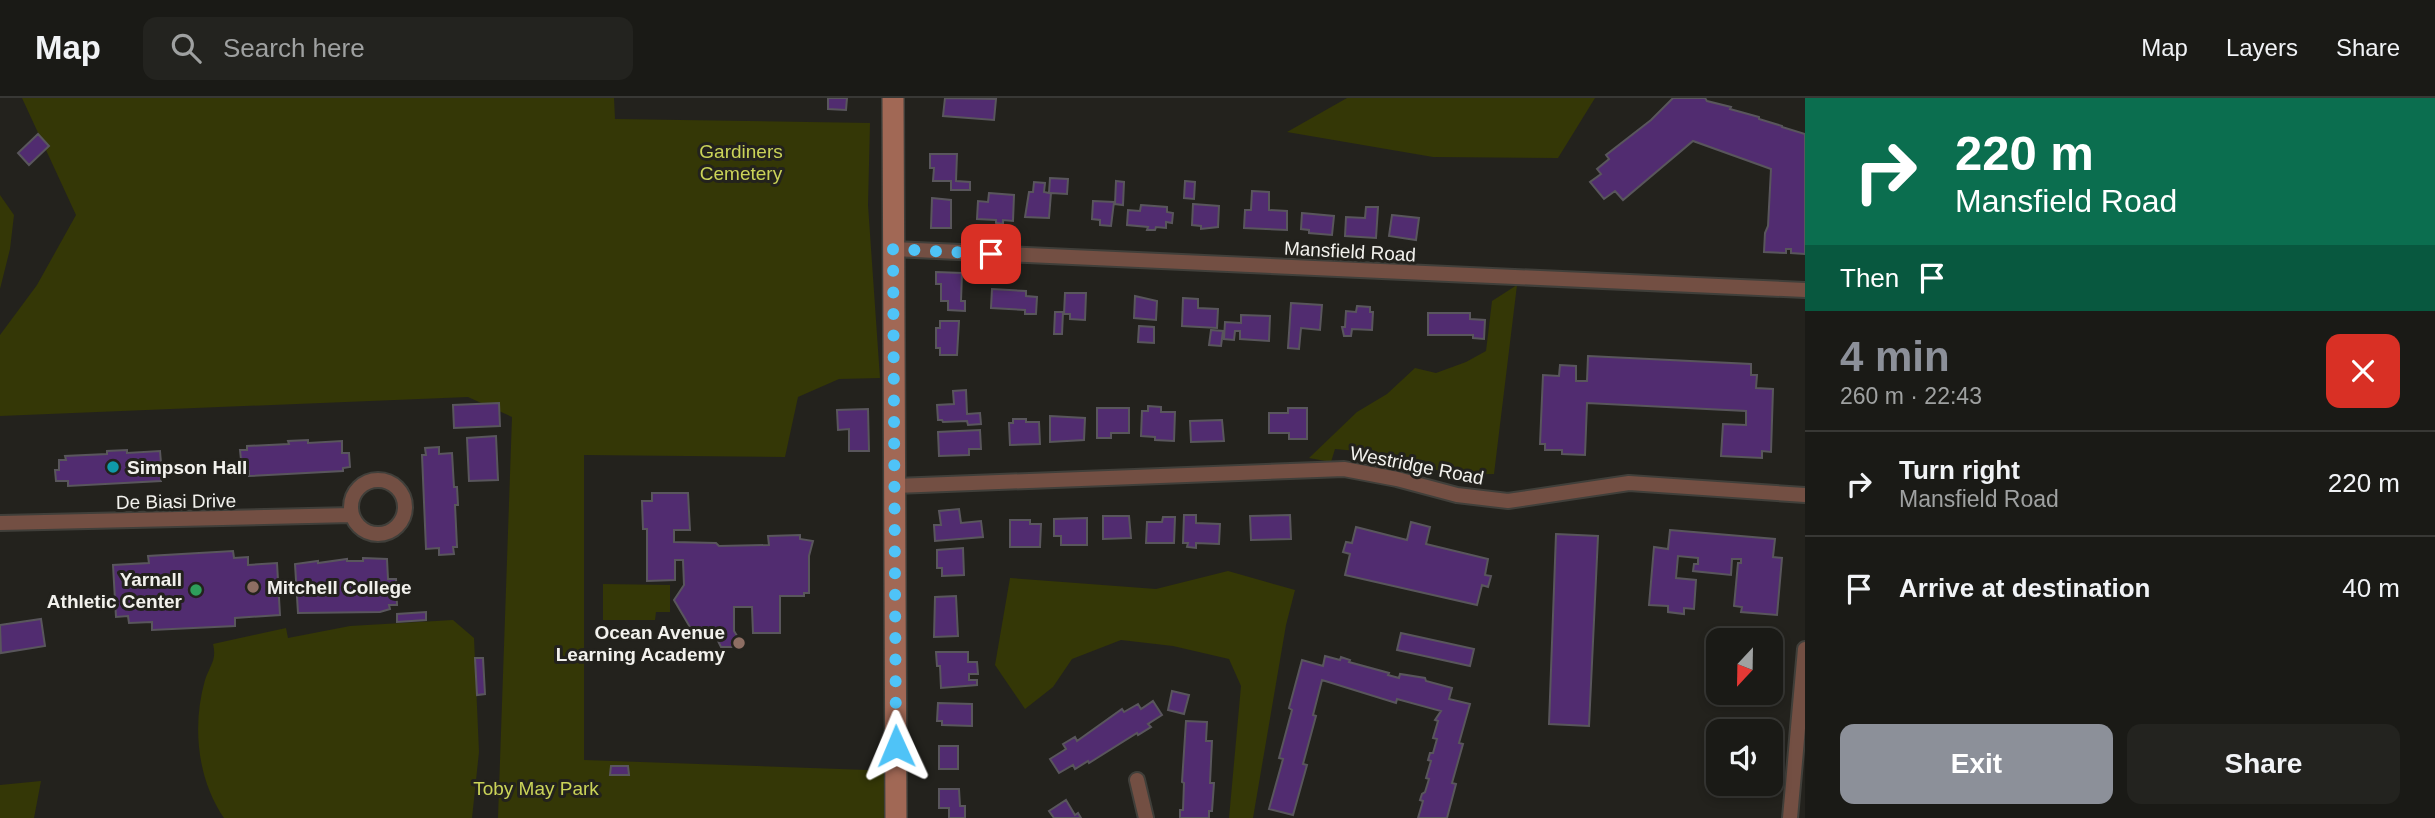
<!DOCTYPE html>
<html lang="en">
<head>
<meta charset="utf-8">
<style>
  body { margin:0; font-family:Arial,sans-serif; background:#23231f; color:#f1f3f6; height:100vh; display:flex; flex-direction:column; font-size:26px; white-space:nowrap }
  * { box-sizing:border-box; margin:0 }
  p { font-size:23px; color:#9fa1a1 }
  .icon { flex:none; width:38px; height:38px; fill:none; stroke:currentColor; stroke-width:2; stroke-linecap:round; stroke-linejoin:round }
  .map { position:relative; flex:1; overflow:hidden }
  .details { display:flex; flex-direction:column; background:#1a1a16; width:630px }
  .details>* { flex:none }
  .top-card { background:#0b6e4f; color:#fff; overflow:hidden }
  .needle { width:46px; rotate:202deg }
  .controls { position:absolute; left:1706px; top:530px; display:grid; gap:14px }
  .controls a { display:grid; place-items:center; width:77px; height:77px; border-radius:14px; background:#1a1a16; box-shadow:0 4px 10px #0003,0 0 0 2px #383835; font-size:35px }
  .pin { position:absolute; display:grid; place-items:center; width:60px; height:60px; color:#fff; margin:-30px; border-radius:14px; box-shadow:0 4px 10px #0006 }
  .me { position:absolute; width:77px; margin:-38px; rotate:359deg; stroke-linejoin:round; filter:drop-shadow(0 0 5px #0008) }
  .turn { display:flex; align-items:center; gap:24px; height:147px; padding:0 35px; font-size:32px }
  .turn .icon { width:91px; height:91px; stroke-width:2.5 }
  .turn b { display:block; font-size:49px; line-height:60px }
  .then { display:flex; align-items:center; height:66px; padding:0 35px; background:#0003; gap:14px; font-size:26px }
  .round { display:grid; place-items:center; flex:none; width:74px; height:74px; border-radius:14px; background:#23231f }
  .headline { display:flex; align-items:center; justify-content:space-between; height:119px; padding:0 35px }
  h1 { font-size:42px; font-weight:800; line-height:52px; color:#8c9099 }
  .action { display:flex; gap:14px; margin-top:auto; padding:14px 35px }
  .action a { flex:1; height:80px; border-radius:14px; background:#8c9099; color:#fff; font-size:28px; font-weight:800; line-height:80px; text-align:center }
  .action a+a { background:#23231f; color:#f1f3f6 }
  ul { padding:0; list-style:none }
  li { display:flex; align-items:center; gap:21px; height:105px; padding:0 35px; border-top:2px solid #383835 }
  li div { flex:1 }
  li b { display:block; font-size:26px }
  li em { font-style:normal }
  header { display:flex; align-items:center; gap:42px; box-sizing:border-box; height:98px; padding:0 35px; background:#1a1a16; border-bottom:2px solid #383835 }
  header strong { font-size:33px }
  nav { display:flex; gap:38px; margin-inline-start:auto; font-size:24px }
  .search { width:490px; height:63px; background:#23231f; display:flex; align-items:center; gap:18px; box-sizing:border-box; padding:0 24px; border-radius:14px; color:#9fa1a1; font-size:26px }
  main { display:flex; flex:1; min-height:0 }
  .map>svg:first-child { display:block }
  .green { fill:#343706 }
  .building { fill:#512c70; stroke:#59565c; stroke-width:2 }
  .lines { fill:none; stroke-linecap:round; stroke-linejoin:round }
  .minor-casing { stroke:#403f3a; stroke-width:18 }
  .secondary-casing { stroke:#403f3a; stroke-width:24 }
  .minor { stroke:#734f43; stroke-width:14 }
  .secondary { stroke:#a16855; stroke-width:21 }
  .route { stroke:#4fc3f7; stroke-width:12; stroke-dasharray:0 21.6 }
  .culture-dot { fill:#0f9aa8; stroke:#23221d; stroke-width:2.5 }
  .education-dot { fill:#8d6e63; stroke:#23221d; stroke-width:2.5 }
  .leisure-dot { fill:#2e9e5b; stroke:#23221d; stroke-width:2.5 }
  .labels { text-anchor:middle; stroke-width:6; stroke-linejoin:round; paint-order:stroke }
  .park-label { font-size:19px; fill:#cad358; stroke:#23221d }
  .street-label { font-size:19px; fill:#f2f1ed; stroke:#23221d }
  .poi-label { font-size:19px; font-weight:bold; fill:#f2f1ed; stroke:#23221d; text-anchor:start }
</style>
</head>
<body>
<header>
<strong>Map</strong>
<div class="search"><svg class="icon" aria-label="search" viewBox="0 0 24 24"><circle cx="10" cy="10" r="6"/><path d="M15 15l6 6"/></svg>Search here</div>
<nav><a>Map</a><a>Layers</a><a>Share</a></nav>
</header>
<main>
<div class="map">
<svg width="1805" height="720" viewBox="0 0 1805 720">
  <rect width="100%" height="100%" fill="#23221d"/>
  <path class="green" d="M22,0H614L615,21L870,25L868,107L880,280L839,281L798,299L785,359L584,357V662L896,673V720H498L512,319L468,299L0,318V237L37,187L76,117Z
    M1347,0H1595L1558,60L1433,59L1287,34Z
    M0,97L14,117L10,151L0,191Z
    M1517,187L1494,376L1449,377L1400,357L1335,351L1331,364L1309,360L1357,314L1387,296L1415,270L1436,275L1466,264L1486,253L1492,203Z
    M1228,473L1295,492L1286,527L1253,720H1229L1241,588L1229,561L1173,548L1121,542L1072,561L1053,589L1025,611L995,567L1010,480L1156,491Z
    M603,486L670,487V514H656L655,522H603Z
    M453,522L474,540L479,654L472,720H224C197,681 192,627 205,582C210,567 217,562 213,546L286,530L288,540L350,528Z
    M41,683L34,720H0V687Z"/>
  <path class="building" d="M828,0H847L846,12L828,11Z
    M945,0L996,1L994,22L943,18Z
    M1673,0H1705L1707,3L1731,9L1730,11L1759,19V21L1782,28V29L1805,36V156L1791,155V151H1786V155L1764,154L1765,135L1768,128L1771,71L1693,43L1623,102L1615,93L1604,101L1590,84L1601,76L1597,71L1609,61L1606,57L1651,22Z
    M38,36L49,48L29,67L18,55Z
    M930,56H957L956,83L970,84V92H951V83H933L934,70H930Z
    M1050,80L1068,81L1067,96L1051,95L1049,120L1025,119L1029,94H1033L1034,84L1045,85L1044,94L1049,95Z
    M1116,83L1124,84L1123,107L1115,106Z
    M1185,83L1195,84L1194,101L1184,100Z
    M1252,93L1269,94V112L1287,113V132L1244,130L1245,112H1251Z
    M989,95L1014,97L1013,123L1003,122V126L996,125V122L977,121L978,103L988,104Z
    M932,100L951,102V130H931Z
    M1093,103L1114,104L1111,128L1100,127V122L1092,121Z
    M1193,106L1219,108L1218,129L1201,131V128L1192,127Z
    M1141,107L1167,109V114L1173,115L1172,125L1166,124V130L1156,129L1155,132H1147L1148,129L1127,127L1128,112L1140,113Z
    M1366,109H1378L1376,140L1345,138L1346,119L1365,120Z
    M1302,115L1334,118L1332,137L1309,135V132L1301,131Z
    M1392,117L1419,120L1416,142L1389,138Z
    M936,174L962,175L961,203H965V213L948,212V203H941V186H936Z
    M992,191L1026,193V198L1037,199L1036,216H1025V212L991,210Z
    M1065,195H1086L1085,222L1070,221V216H1064Z
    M1135,198L1157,203L1156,222L1134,220Z
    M1183,200L1198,201V210L1218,211L1217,230L1182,228Z
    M1291,205L1322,207L1320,232L1301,230L1299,251L1288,250Z
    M1357,208L1370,209V214H1373L1372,232L1352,231L1351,238H1344L1342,229H1345L1346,213L1356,214Z
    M1055,214H1063L1062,236H1054Z
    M1428,215H1470V221L1485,222L1484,241L1473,240V237H1428Z
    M1241,217L1270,218L1269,243L1240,241V233H1235L1234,242L1224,241L1225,224L1241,225Z
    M940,223H959L957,257H940V250H936V230H940Z
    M1139,228L1154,229V245L1138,244Z
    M1211,232L1223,233L1221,248L1209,247Z
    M1588,258L1751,266V277H1757L1756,290L1773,291L1771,354L1762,353V360L1721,358L1723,326L1746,327V313L1587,305L1585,357L1562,356V352H1545V346H1540L1543,277L1559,278L1560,267L1576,268V283H1587Z
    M966,292L967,316L980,315L981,326L968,327L967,323L943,324L942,322H938L937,307L954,306L953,293Z
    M499,305L500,328L454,330L453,307Z
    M1148,308L1161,309V314H1175L1174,343L1155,342V339L1141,338L1142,313H1148Z
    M1097,310H1129V335H1111V340H1097Z
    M1288,310H1307V341H1289V335H1269V315H1288Z
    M868,311L869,353H849V331L838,332L837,312Z
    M1050,318L1085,320L1084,342L1050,344Z
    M1013,321H1026V324H1039L1040,346L1010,347L1009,325H1013Z
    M1222,322L1224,343L1191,344L1190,323Z
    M980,332L981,351H969V357L939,358L938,334Z
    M496,338L498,382L469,383L467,340Z
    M308,342V345L342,343V355H349L350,369L343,370V373L249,378V373H237V362H241L240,352H247V348L289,346L288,343Z
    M439,349V356L452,355L454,389H457L458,407H455L457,449H453L454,456L439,457V450L426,451L422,357H426L425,350Z
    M127,352V355L160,353L161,365H167L168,379L161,380V383L68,388V383H56L55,372H59V362H66L65,358L107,356V353Z
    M652,395H688L690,432H674V444L716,445L719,448L769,447L768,438L800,437V441L813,443L809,458V495H804V498H780V535H753L752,509H734V533L739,541L735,549H721L717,541H697L674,502L684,487L683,462H675V482L647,483V431H643L642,403H652Z
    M959,411L961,425L981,423L983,439L935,443L934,427H941L939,413Z
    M1184,417H1196V425L1220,426L1219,446L1196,445V450L1187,449L1188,445H1183Z
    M1290,417L1291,441L1251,442L1250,418Z
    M1103,418H1129L1131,440L1103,441Z
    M1163,419H1175L1174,445H1146L1147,424H1162Z
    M1087,420V447H1061V438H1054V421Z
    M1010,422H1030V426H1041L1040,449H1010Z
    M1411,424L1430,429L1426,446L1488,461L1485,477L1491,478L1488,489L1482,487L1477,507L1345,477L1350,456L1343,454L1346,444L1352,445L1356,429L1407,442Z
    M1670,432L1775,441L1773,459L1782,460L1777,517L1741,514L1742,509L1734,508L1738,465H1741V461H1732L1731,477L1693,473L1694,466H1698V460L1678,458L1676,480L1696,482L1694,511L1684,510V516L1668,514V508L1649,507L1654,449L1668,451Z
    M1556,436L1598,438L1589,628L1549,626Z
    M963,450L964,477L942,478V470H937V452Z
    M233,453L234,460L248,459V467L277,465L280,517L235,520V528L152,532V524L129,525L128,518L116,519L113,467L149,465L148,458Z
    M363,460L387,461L388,481H396L397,507H389L390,511L380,514L298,515L295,466L318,463V465L347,461V463H363Z
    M956,498L958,538L934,539L935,499Z
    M426,514V522L397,524V516Z
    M41,521L45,548L1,555L0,527Z
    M1401,535L1474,551L1470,568L1397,552Z
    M936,554H968V564H977L978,576H969V582H977V587L941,590L940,568H937Z
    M1325,558L1340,562L1341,559L1350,562L1349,564L1389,575L1388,577L1399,580L1400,576L1425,580L1426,583L1452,590L1449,601L1470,606L1459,645L1463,646L1452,685L1456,686L1447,720H1418L1423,703L1420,702L1422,696L1425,694L1429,681L1426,680L1431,663L1428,662L1430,655H1433L1437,641L1433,640L1438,623L1435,622L1441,613L1397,601L1396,605L1322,582L1313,617L1316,618L1303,666L1307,667L1293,717L1269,711L1283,661L1279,660L1292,612L1289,610L1302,562L1323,568Z
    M475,560H483L485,596L477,597Z
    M1172,593L1189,597L1184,616L1168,612Z
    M1153,603L1162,617L1148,626L1151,629L1138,637L1137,635L1089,665L1088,663L1075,671L1073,667L1059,675L1050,661L1066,651L1063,646L1075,639L1077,643L1122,611L1124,614L1138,606L1141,611Z
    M938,605L972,606V628L942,627V623H937Z
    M1186,623L1207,624L1206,643H1212L1210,685H1214L1212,713H1209V720H1180V712H1183L1184,685L1182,684Z
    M939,648H958V671H939Z
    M611,668H628L629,677H610Z
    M939,691H959L960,708H965V720H949V710H939Z
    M1066,702L1075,717L1078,715L1081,720H1054L1049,713Z"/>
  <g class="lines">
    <g class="minor-casing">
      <path id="minor" d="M893,151L1805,192
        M351 409a27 27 0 1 1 54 0a27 27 0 1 1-54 0Z
        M895,388L1344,371L1397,381L1457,397L1508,403L1629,385L1805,397
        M0,425L352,417
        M1137,682L1146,720
        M1790,720L1805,551"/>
    </g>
    <g class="secondary-casing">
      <path id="secondary" d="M893,0L896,720"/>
    </g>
    <use href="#minor" class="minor"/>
    <use href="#secondary" class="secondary"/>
  </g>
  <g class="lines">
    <path class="route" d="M896,648L893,151L991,156"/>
  </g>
  <circle class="culture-dot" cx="113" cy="369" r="7"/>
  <g class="education-dot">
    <circle cx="253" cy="489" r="7"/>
    <circle cx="739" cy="545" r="7"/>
  </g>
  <circle class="leisure-dot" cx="196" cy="492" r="7"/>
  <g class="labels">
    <g class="park-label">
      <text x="741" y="60">Gardiners<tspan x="741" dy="22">Cemetery</tspan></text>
      <text x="536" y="697">Toby May Park</text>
    </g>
    <g class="street-label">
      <text transform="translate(1350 153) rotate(3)" y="7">Mansfield Road</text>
      <text transform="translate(1417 367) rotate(11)" y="7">Westridge Road</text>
      <text transform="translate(176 403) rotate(-1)" y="7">De Biasi Drive</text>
    </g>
    <g class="poi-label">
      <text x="127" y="376">Simpson Hall</text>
      <text x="182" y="488" text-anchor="end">Yarnall<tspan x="182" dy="22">Athletic Center</tspan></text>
      <text x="267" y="496">Mitchell College</text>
      <text x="725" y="541" text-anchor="end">Ocean Avenue<tspan x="725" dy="22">Learning Academy</tspan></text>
    </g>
  </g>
</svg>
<div class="controls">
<a><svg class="needle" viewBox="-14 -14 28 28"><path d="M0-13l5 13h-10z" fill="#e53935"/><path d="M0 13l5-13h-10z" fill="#9fa1a1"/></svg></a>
<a><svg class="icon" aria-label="sound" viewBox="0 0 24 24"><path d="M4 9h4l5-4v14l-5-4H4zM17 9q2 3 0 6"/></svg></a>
</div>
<div class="pin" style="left:991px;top:156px;background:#d93025"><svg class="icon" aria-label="arrive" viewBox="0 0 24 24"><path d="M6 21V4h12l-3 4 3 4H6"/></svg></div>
<svg class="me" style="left:896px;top:648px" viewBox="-20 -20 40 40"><path d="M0-17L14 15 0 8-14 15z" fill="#4fc3f7" stroke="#fff" stroke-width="4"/></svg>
</div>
<section class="details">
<div class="top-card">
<div class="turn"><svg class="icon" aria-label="right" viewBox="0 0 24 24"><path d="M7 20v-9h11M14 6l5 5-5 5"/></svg><div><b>220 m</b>Mansfield Road</div></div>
<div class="then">Then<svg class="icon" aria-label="arrive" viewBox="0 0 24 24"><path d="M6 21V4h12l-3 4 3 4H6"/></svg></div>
</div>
<div class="headline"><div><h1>4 min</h1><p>260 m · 22:43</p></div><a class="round" style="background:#d93025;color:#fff"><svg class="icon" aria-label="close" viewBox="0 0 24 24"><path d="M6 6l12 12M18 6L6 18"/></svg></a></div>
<ul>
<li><svg class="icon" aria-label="right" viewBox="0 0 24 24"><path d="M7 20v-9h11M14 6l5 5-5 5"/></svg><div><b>Turn right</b><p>Mansfield Road</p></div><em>220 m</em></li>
<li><svg class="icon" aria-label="arrive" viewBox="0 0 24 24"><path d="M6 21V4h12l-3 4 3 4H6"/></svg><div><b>Arrive at destination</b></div><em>40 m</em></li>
</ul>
<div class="action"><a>Exit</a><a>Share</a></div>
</section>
</main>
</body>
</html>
